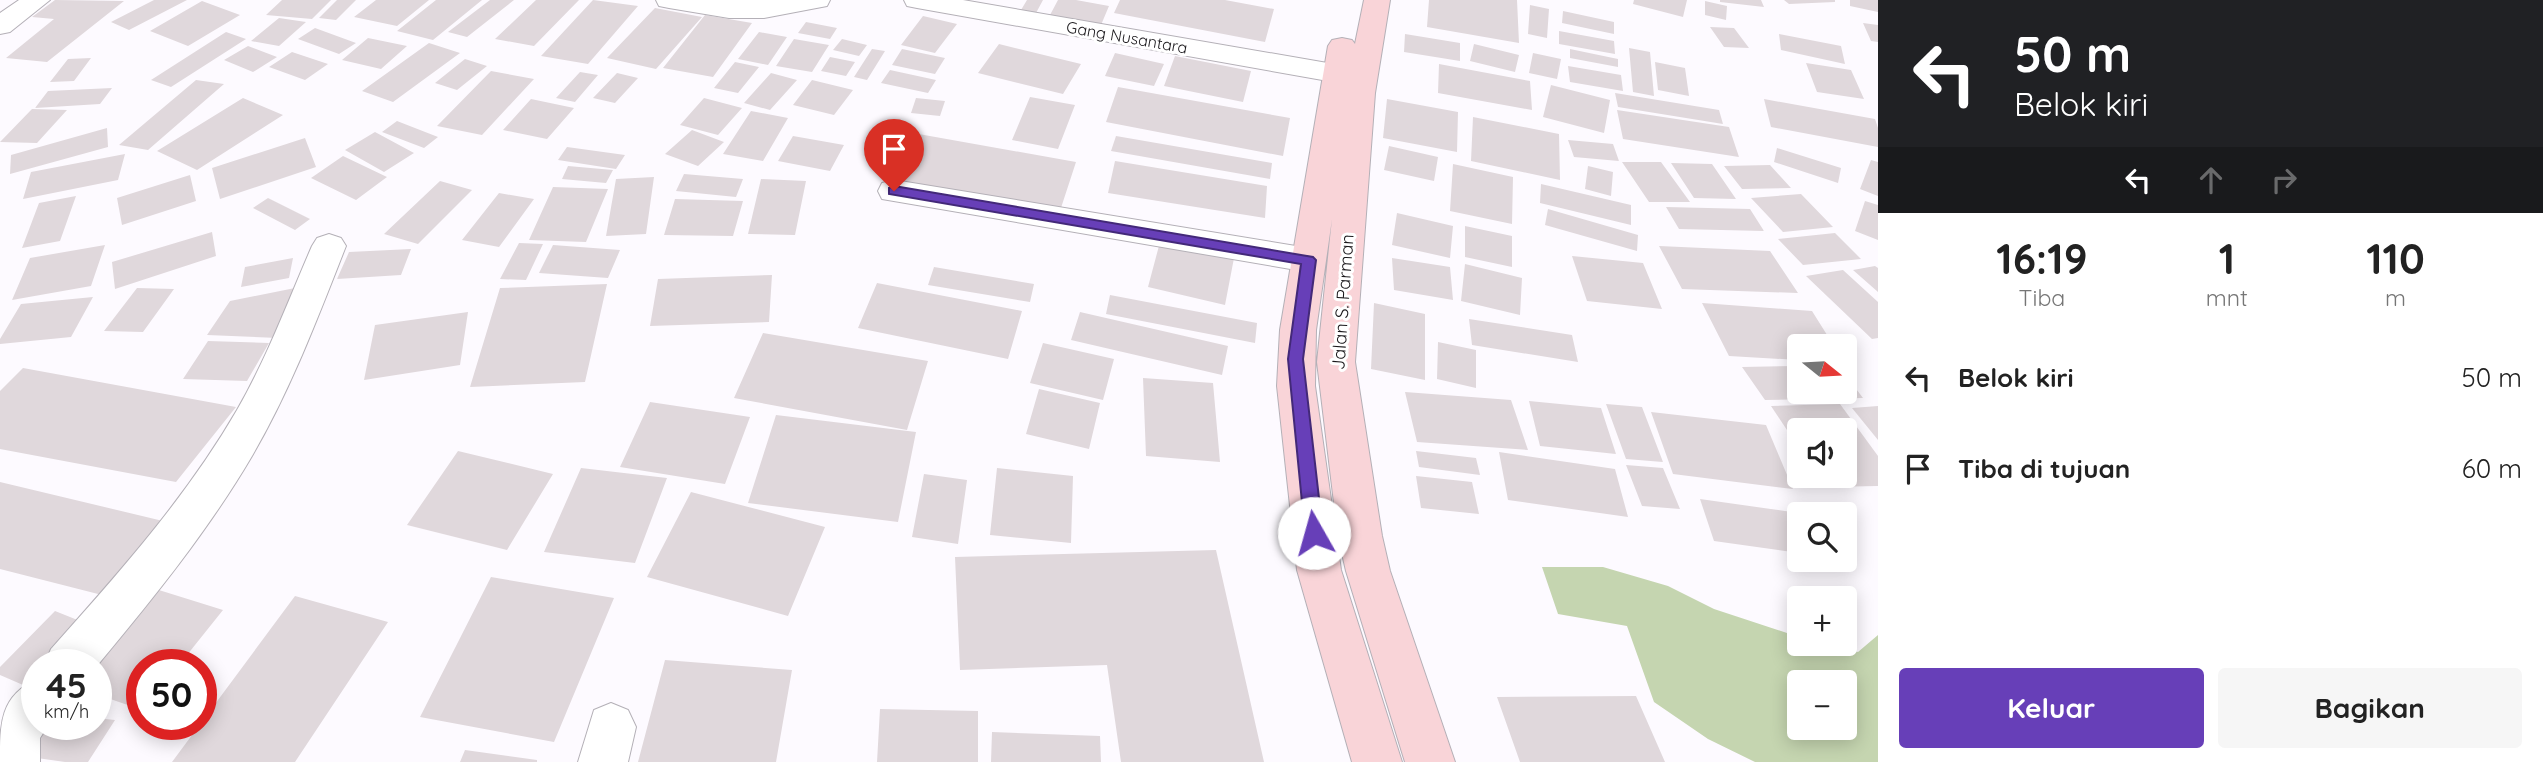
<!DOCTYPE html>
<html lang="id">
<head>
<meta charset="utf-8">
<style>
  body { margin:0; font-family:Quicksand,sans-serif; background:#f6f6f6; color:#222; height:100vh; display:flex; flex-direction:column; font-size:26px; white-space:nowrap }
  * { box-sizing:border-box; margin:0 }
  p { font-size:23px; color:#767676 }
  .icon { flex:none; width:38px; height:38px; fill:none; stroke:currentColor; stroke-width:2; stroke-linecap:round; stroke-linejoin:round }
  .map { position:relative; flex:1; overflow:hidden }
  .drawer { display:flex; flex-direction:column; background:#fff; width:665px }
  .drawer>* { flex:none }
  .banner { background:#202124; color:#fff; overflow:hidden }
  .needle { width:46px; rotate:108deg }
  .controls { position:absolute; left:1787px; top:334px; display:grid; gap:14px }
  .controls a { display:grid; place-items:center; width:70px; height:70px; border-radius:7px; background:#fff; box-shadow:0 4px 18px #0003; font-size:35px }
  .speed { position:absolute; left:21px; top:649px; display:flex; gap:14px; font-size:35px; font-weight:700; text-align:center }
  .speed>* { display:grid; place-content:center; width:91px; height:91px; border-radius:50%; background:#fff; box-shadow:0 4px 18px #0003; line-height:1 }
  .speed small { font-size:18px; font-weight:400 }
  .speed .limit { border:10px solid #d22; background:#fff; color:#111 }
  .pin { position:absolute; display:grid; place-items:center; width:60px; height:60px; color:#fff; margin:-72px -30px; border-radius:50% 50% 50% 0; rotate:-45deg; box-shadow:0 0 7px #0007 }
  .pin .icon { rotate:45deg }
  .me { position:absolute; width:77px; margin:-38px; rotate:353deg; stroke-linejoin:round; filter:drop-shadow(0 0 5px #0008) }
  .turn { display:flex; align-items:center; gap:24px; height:147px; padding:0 21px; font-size:32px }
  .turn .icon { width:91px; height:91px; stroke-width:2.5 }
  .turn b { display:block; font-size:49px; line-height:60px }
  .lanes { display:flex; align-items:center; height:66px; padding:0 21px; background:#0003; justify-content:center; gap:35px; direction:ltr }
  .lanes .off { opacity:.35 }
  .eta { display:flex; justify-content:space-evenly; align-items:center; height:119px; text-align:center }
  .eta b { font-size:42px; font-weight:700; line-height:49px }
  .button { display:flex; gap:14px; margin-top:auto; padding:14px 21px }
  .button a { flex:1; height:80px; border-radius:7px; background:#673fb8; color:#fff; font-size:28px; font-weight:700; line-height:80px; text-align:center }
  .button a+a { background:#f6f6f6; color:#222 }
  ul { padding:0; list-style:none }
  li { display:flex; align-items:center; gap:21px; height:91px; padding:0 21px }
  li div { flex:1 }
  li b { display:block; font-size:26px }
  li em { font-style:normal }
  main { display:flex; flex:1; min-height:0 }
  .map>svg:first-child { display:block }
  .green { fill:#c5d5b0; fill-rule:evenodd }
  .building { fill:#e0d8dc }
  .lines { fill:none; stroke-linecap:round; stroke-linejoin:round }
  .minor-casing { stroke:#b4b0b7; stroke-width:2 }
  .secondary-casing { stroke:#b4b0b7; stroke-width:2 }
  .minor { fill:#fff; fill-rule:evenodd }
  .secondary { fill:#f9d4d8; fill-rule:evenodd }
  .route { fill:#673fb8; stroke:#432978; stroke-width:2 }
  .labels { text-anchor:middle; stroke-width:6; stroke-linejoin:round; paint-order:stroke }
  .far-street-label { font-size:16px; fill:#19171a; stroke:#fff }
  .street-label { font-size:18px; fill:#19171a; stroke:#fff }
</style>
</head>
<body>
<main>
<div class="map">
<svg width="1878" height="762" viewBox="0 0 1878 762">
  <rect width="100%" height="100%" fill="#fdfaff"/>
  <path class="green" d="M1542,567H1603L1668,586L1714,609L1799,637V644H1826L1858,652L1878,635V762H1755L1708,739L1654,702L1627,626L1558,614ZM1799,682H1844V728H1799Z"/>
  <path class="building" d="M55,0L124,1L47,62L6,58L54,19L32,17Z
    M154,0H187L129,30L111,22Z
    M282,0H331L312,19L266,15Z
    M337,0H356L336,20L319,18Z
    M376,0H429L397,26L354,17Z
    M436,0H482L433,40L397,31Z
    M490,0H514L467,37L448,32Z
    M536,0H579L534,46L495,39Z
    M593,0L638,6L588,64L541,56Z
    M1027,0H1043L1036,13L1021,10Z
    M1058,0H1076L1109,6L1101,25L1050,15Z
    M1120,0H1225L1274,9L1265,42L1114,13Z
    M1429,0H1517L1519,43L1427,27Z
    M1634,0H1687L1683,17L1633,4Z
    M1720,0H1761L1764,7L1720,2Z
    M1784,0H1835V2L1789,4Z
    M1850,0H1878V12L1850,6Z
    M202,1L240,15L188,46L150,31Z
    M1705,1L1727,6L1726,20L1705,15Z
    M1530,5L1549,9L1547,38L1528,34Z
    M655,8L702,17L656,69L607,58Z
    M1563,11L1614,22V34L1562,23Z
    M705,15L752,23L713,77L663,68Z
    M923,16L957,24L935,53L901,45Z
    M279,18L306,22L279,46L251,41Z
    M806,22L837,28L830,39L798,33Z
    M1863,23L1878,25V42L1871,41Z
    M1710,27L1734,28L1749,48L1724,47Z
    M315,28L356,43L339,54L298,39Z
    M1559,31L1614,41L1615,54L1559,44Z
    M226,32L246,39L171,87L151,80Z
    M759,32L787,37L768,65L738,59Z
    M1405,34L1460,43V61L1404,52Z
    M1779,34L1841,46L1845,64L1781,50Z
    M368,38L407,46L381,69L342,60Z
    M794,39L829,45L812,72L776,66Z
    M842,39L867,45L859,56L833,50Z
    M429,43L460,53L393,102L362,91Z
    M999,44L1081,64L1063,94L978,73Z
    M1474,44L1519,55L1515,72L1470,61Z
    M248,46L277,57L253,72L224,60Z
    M1629,48L1650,52L1654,96L1633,92Z
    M872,49L885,51L867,80L854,77Z
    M902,49L945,58L935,74L892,65Z
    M1570,49L1618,59V67L1570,58Z
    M292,52L328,64L305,80L269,67Z
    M1115,53L1164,64L1154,86L1105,76Z
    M1533,53L1561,59L1557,79L1529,73Z
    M1175,56L1251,71L1243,102L1164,86Z
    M830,57L855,62L846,76L821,71Z
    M91,58L74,81L50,82L68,59Z
    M465,59L487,66L457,90L435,83Z
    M735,62L759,67L738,93L714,88Z
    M1655,62L1685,68L1689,96L1658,90Z
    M1806,63L1851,70L1864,99L1817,92Z
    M1439,64L1530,81L1532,110L1438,93Z
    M1568,66L1621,75L1623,91L1570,82Z
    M890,70L936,80L928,93L881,83Z
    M491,71L534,79L482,135L437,126Z
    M580,72L598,75L575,102L556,98Z
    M617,73L638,78L615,103L593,98Z
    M771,73L797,80L770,110L744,103Z
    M196,80L224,84L148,150L119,145Z
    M812,80L853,90L834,115L793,105Z
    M1551,85L1610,100L1604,133L1543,117Z
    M1118,87L1290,118L1283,156L1106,122Z
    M112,88L100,104L35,108L48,91Z
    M1615,93L1719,110L1723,124L1618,107Z
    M1030,97L1075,105L1058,149L1012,140Z
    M243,98L283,115L197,170L157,151Z
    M704,98L742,108L718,135L680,125Z
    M916,98L945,101L940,116L911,113Z
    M531,99L574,108L547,139L503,130Z
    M1387,99L1458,112L1457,152L1383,138Z
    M1764,99L1875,119L1878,128V147L1771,127Z
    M32,109L67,110L37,143L0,142Z
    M1617,110L1729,127L1739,157L1623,139Z
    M751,111L788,118L763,161L723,154Z
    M1473,117L1559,134L1560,180L1471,161Z
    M397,121L438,137L424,148L382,132Z
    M107,128L108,147L10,174L11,155Z
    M692,130L724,142L698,166L665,154Z
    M375,132L414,153L384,172L345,150Z
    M913,133L1076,162L1059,214L890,182Z
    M793,136L844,145L830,171L778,161Z
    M1116,136L1272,163L1270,179L1111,151Z
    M305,138L316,167L220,199L212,168Z
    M1568,140L1613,144L1619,161L1574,157Z
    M1389,146L1438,157L1434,181L1384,170Z
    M567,147L625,155L616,169L558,160Z
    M1777,148L1841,168L1838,183L1774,162Z
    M125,154L118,180L23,199L31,172Z
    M343,156L387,177L356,200L311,178Z
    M1871,160L1878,162V196L1860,189Z
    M1115,161L1267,186L1265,218L1108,193Z
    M1622,162H1661L1690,202H1649Z
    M1671,163L1712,164L1736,199L1694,198Z
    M1453,164L1513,177L1512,224L1450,211Z
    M1770,165L1791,188L1742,189L1724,166Z
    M568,166L613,170L606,183L562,179Z
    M1588,166L1613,172L1611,196L1585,189Z
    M684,174L743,179L736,197L676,191Z
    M190,175L196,201L122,225L117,198Z
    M654,177L646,234L606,236L616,179Z
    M761,179L806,181L795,235L748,234Z
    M440,181L472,190L418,244L384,234Z
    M1541,184L1631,205V225L1540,203Z
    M553,187L608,189L586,242L529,240Z
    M499,193L534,199L499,247L462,240Z
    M1801,194L1833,227L1783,232L1751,198Z
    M76,196L60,241L22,248L39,203Z
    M268,198L310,219L295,230L253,208Z
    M675,199L743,201L733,236L664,235Z
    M1865,201L1878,205V240L1855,231Z
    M1666,207L1750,209L1764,231L1679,229Z
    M1548,209L1638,235L1637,251L1545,225Z
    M1397,213L1453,226L1450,258L1392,245Z
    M1465,226L1512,236V267L1465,257Z
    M212,232L216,256L115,289L112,262Z
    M1835,233L1861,259L1803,265L1778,239Z
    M1160,242L1234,258L1225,305L1148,287Z
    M519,243L543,244L526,280L500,279Z
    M105,245L91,286L12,300L30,258Z
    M553,245L620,250L608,278L539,273Z
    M1659,246L1770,251L1798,293L1682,289Z
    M411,249L401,275L337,279L349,252Z
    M1572,256L1643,263L1662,309L1587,301Z
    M293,258L289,278L241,287L245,267Z
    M1392,258L1450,267L1453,300L1394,290Z
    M1465,264L1522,278L1520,315L1461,301Z
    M1875,266L1878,268V292L1853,270Z
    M934,267L1034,284L1030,302L928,285Z
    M1843,270L1878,302V338L1872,339L1806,276Z
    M772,275L769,322L650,326L658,279Z
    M877,283L1022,311L1008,359L858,328Z
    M607,284L585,382L470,387L500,288Z
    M137,288L174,289L143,332L104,331Z
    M295,288L278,338L207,335L230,301Z
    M1110,295L1257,323L1255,343L1106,314Z
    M93,297L71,337L0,344V339L21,304Z
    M1374,303L1425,314V380L1371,369Z
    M1702,303L1812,311L1834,346H1799V360L1729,356Z
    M468,312L460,365L364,380L375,325Z
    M1080,312L1228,346L1222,375L1071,340Z
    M1469,319L1572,335L1578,362L1472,345Z
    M763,333L928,361L907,430L734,398Z
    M208,341L269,343L247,381L183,379Z
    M1438,342L1476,350V388L1437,379Z
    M1043,343L1114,359L1103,400L1030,383Z
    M1799,366V392H1844V373L1863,398L1765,400L1742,367Z
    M23,368L236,407L176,482L0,449V391Z
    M1143,378L1213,383L1220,462L1146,456Z
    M1039,389L1100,403L1089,449L1026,434Z
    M1405,392L1511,400L1528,450L1417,442Z
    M1529,401L1601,408L1616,454L1540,446Z
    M650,402L750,417L725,484L620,467Z
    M1606,404L1642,407L1663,462L1626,459Z
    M1840,404L1878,456V486L1826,487L1818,476H1844V430H1799V448L1771,406Z
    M1878,406V440L1852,408Z
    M1651,412L1766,425L1793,489L1673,474Z
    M776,415L916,432L898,522L748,503Z
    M458,451L553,474L507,550L407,525Z
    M1416,451L1476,458L1480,475L1419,467Z
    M1499,452L1615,469L1628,517L1508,500Z
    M1626,465L1663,468L1680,509L1642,506Z
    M581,468L667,478L635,563L544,552Z
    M997,468L1073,476L1071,543L990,535Z
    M924,474L967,480L958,544L912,537Z
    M1416,476L1472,482L1479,514L1421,508Z
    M0,482L163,521L102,595L0,569Z
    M691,492L825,527L788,616L647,577Z
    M1700,499L1799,513V553L1714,541Z
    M1216,550L1264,762H1121L1107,665L960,670L955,557Z
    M491,577L614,598L554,742L420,717Z
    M146,586L223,610L179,665H142V710L96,694V665Z
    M295,596L388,622L295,762H172Z
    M55,611L90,625L52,665H37V681L30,688L0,675V667Z
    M665,660L792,670L776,762H638Z
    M1636,696L1665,762H1520L1497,697Z
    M880,709L978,711V762H877Z
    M96,718L115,720L88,762H65L16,755L37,724H96Z
    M992,732L1100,736L1101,762H991Z
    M465,750L537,760V762H460Z"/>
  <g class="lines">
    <g class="minor-casing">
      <path id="minor" d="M19,0H50L10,32L0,34V13Z
        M656,0H830L827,6L764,18H729L669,8L659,6Z
        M904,0H963L1362,69L1372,72L1377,78L1372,84L1362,87L917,8L907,6Z
        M894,180L1308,248L1320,251L1325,260L1320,269L1308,272L882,199L878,191L882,183Z
        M329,234L341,238L346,246C318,317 291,389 252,456C208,531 152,600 96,667L44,665L51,649C118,574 186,498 237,410C267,358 288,301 312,246L317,238Z
        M37,679V724H49L40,738V762H0C0,723 0,696 37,679Z
        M611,703L628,710L636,727L628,762H578L594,710Z"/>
    </g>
    <g class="secondary-casing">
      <path id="secondary" d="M1364,0H1390L1375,93L1355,362L1382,536L1390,571L1455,762H1405L1346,571L1338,536L1317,362L1332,219L1316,330L1315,386L1341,570L1402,762H1352L1297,570L1277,386L1280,330L1328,46L1332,40L1342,38L1352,40L1355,44Z"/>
    </g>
    <use href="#minor" class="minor"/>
    <use href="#secondary" class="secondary"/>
  </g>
  <path class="route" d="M894,186L1313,257L1316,260L1303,359L1323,533L1320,539L1314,541L1308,539L1305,533L1288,359L1301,264L889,194V188Z"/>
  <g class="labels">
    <g class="far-street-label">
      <text transform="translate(1127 37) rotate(10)" y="6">Gang Nusantara</text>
    </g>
    <g class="street-label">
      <text transform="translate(1343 302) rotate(-86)" y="6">Jalan S. Parman</text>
    </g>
  </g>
</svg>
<div class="controls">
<a><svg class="needle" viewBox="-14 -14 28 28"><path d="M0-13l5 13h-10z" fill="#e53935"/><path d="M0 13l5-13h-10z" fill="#767676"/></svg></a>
<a><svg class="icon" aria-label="sound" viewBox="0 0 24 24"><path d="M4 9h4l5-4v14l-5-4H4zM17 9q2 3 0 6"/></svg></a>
<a><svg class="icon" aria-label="search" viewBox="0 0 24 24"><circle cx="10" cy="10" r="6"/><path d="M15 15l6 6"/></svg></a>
<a>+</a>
<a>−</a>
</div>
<div class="speed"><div>45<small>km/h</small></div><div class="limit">50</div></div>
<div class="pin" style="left:894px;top:191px;background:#d93025"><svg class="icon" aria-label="arrive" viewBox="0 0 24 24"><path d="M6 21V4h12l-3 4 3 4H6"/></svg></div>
<svg class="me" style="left:1314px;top:533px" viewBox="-20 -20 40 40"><circle r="19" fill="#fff"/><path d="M0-13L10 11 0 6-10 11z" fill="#673fb8"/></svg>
</div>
<section class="drawer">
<div class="banner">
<div class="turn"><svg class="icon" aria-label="left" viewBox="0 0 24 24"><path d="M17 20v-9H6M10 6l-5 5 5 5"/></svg><div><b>50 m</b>Belok kiri</div></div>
<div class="lanes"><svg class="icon" aria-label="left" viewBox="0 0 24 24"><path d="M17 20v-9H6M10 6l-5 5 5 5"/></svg><svg class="icon off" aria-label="ahead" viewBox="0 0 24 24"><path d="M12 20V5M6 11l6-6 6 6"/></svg><svg class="icon off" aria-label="right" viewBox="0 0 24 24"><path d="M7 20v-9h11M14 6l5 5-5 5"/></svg></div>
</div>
<div class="eta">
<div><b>16:19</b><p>Tiba</p></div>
<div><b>1</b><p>mnt</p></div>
<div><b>110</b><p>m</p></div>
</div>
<ul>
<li><svg class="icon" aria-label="left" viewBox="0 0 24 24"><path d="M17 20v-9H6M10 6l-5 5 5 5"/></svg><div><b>Belok kiri</b></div><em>50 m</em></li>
<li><svg class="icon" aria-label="arrive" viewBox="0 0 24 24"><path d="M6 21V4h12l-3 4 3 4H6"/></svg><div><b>Tiba di tujuan</b></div><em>60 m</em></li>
</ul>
<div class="button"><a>Keluar</a><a>Bagikan</a></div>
</section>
</main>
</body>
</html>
